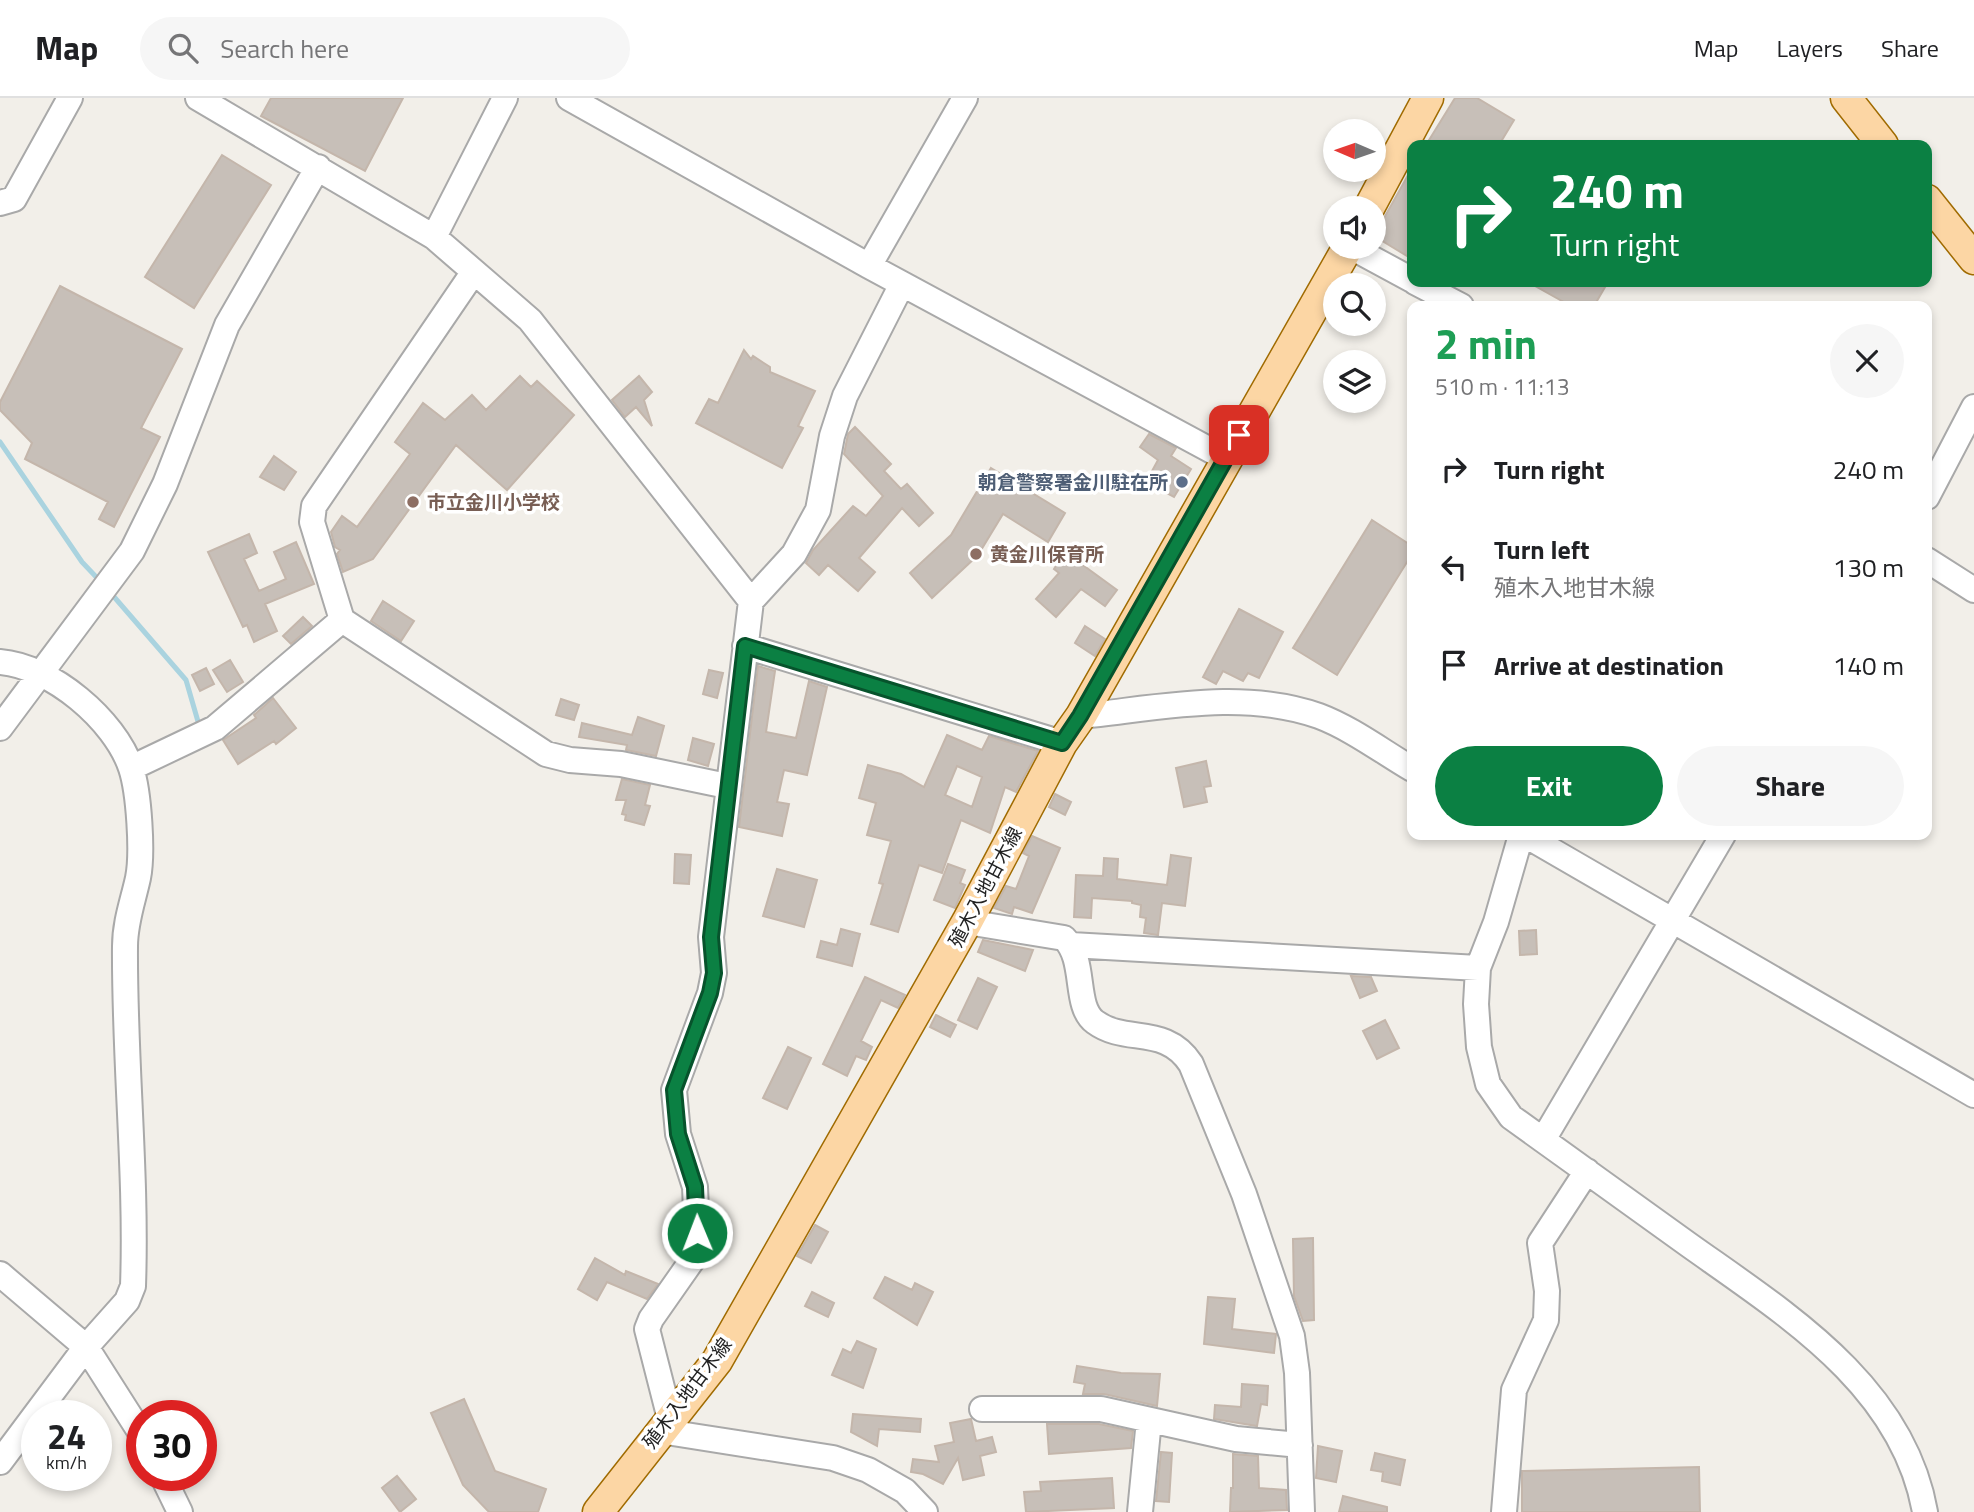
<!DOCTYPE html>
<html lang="en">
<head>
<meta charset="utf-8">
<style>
  body { margin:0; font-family:"Titillium Web","Noto Sans JP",sans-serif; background:#f6f6f6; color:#202124; height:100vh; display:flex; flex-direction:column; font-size:26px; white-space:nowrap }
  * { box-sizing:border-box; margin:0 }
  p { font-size:23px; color:#757577 }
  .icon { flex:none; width:38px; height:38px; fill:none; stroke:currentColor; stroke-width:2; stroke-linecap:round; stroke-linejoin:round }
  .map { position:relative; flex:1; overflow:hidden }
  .panel { position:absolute; left:1407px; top:203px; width:525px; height:539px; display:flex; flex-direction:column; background:#fff; border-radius:14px; box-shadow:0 4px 10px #0003 }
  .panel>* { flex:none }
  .guide { position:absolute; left:1407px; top:42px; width:525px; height:147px; border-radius:14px; box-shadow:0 4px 10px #0003; background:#0b8043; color:#fff; overflow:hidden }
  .needle { width:46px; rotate:272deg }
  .buttons { position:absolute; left:1323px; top:21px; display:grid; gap:14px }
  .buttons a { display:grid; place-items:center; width:63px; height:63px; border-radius:50%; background:#fff; box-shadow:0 4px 10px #0003; font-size:35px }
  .speed { position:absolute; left:21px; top:1302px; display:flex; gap:14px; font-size:35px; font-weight:700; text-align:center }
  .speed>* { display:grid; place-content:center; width:91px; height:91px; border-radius:50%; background:#fff; box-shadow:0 4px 10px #0003; line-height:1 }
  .speed small { font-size:18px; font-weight:400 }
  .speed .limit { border:10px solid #d22; background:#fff; color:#111 }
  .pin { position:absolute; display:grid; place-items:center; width:60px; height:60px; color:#fff; margin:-30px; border-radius:14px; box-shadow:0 4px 10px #0006 }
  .me { position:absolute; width:77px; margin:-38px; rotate:359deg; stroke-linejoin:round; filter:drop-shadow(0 0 5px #0008) }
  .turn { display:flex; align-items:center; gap:24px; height:147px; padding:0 28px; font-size:32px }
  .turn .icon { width:91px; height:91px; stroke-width:2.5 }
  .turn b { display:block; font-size:49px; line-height:60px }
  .round { display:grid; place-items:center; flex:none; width:74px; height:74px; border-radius:37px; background:#f6f6f6 }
  .head { display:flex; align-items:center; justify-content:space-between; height:119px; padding:0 28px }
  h1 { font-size:42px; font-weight:700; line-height:52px; color:#1e9e55 }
  .action { display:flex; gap:14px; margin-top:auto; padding:14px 28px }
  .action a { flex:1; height:80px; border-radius:42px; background:#0b8043; color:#fff; font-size:28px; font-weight:700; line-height:80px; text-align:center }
  .action a+a { background:#f6f6f6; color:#202124 }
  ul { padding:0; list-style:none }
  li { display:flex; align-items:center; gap:21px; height:98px; padding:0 28px }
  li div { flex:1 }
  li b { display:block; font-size:26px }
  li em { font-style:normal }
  header { display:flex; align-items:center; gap:42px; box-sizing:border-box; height:98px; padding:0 35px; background:#fff; border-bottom:2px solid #e0e0e0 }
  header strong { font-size:33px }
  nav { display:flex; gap:38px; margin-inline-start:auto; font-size:24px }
  .search { width:490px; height:63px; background:#f6f6f6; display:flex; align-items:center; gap:18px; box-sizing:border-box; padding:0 24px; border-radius:38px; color:#757577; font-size:26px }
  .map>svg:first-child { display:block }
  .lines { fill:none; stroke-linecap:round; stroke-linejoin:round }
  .stream { stroke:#aad3df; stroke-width:5 }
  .building { fill:#c7bfb8; stroke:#c4b6ab; stroke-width:2; fill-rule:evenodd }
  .minor-casing { stroke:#a9a9a9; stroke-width:28 }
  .major-casing { stroke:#a06b00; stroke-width:33 }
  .minor { stroke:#fff; stroke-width:24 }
  .major { stroke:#fcd6a4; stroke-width:30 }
  .route-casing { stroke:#07532c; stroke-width:18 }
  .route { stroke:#0b8043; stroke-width:12 }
  .service-dot { fill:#5c6f8a; stroke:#fff; stroke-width:2.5 }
  .education-dot { fill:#8d6e63; stroke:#fff; stroke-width:2.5 }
  .labels { text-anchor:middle; stroke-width:7; stroke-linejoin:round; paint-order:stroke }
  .service-label { font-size:19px; font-weight:bold; fill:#4e5e75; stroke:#fff; text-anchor:end }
  .education-label { font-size:19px; font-weight:bold; fill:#785e54; stroke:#fff; text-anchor:start }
  .street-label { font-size:19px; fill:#222; stroke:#fff }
</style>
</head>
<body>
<header>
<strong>Map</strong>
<div class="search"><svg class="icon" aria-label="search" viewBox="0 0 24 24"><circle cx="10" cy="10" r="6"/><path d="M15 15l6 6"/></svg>Search here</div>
<nav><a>Map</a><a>Layers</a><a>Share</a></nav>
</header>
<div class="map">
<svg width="1974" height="1414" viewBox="0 0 1974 1414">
  <rect width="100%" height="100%" fill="#f2efe9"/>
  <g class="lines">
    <path class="stream" d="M0,344L82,464L100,483
      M109,493L186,582L199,627"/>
  </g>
  <path class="building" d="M271,0H403L365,73L261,18Z
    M1455,0H1477L1514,22L1499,47H1426Z
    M222,57L271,87L194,210L145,179Z
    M1412,70V161L1374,138Z
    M1528,184H1608L1594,208H1571Z
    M60,188L182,251L141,330L160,339L114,429L99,421L108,404L25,361L32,345L0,312V304Z
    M744,252L751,261L753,258L770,269V274L815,293L798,328L803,330L782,370L696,325L709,301L718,305Z
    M520,278L531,289L537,283L574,317L507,392L456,347L373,461L343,474L337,456L340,452L335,449L331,434L342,418L357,429L410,356L395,344L423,305L445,322L472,297L486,312Z
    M639,278L652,294L644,302L652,328L636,309L625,319L612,302Z
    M855,329L891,366L884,373L901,391L907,386L933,415L919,428L902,410L859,460L875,474L858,493L828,467L819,477L806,465L813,452L853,408L866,418L883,398L844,356L848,336Z
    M1149,336L1176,350L1171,358L1191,371L1174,399L1146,384L1158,362L1140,349Z
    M274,358L296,374L284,392L260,379Z
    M991,370L1065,415L1048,444L1003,416L978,457L932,500L910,475L951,437Z
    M1372,422L1412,448V456L1337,577L1293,550Z
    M249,436L257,455L244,461L259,493L286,481L274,454L296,444L314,486L265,506L277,533L254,544L247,527L243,529L208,454Z
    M1065,454L1117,492L1105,508L1081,491L1056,519L1036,501L1059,475L1054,471Z
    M383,503L414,523L401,543L371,523Z
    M1239,511L1283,534L1259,580L1248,575L1243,583L1223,573L1216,586L1203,579Z
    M303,519L312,528L291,546L283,538Z
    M1085,528L1105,541L1095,558L1075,545Z
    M230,562L243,584L227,594L213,572Z
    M758,568L775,573L766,634L796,640L809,583L827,589L807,677L784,672L777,704L789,706L782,738L739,729Z
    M206,570L214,586L200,593L192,577Z
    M709,572L723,575L717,600L703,596Z
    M273,600L296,630L276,646L274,643L238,666L223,642L256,620L254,617Z
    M561,601L579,607L574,622L556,617Z
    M638,619L664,628L656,658L626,652L627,647L579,639L582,625L632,637Z
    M947,637L982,652L989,638L1038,653L1016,694L1005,689L990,735L961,722L942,775L919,767L898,834L871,826L883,786L879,785L891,743L867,737L876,705L859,700L868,667L901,676L924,689ZM957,668L982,679L972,709L945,697Z
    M693,640L714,646L708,668L688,662Z
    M1206,663L1211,688L1204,689L1207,704L1184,709L1176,670Z
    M622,681L650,687L645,707L650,708L644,727L625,722L626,717L622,716L626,702H616Z
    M1055,696L1071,704L1065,717L1049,709Z
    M1032,738L1060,750L1032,815L1014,809L1012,816L994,810L1006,788L1016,791L1029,758L1023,755Z
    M675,756L691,757L689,786L674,785Z
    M1171,757L1191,760L1185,808L1162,805L1158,837L1144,835L1146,820L1140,819L1141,807L1132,805V803L1092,800L1091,820L1074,819L1076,777L1103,778L1104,760L1118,761L1117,781L1167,787Z
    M948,766L965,772L960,785L965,787L955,810L934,802Z
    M777,771L817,782L804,829L763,818Z
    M841,831L860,836L852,868L817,859L821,843L837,847Z
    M1536,832L1537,856L1520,857L1519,833Z
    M983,842L1033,852L1025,873L978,854Z
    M1351,878L1371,879L1377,893L1360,900Z
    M865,879L905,897L898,910L881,902L861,943L872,949L866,962L856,958L847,978L823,966Z
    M978,880L997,889L977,931L958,922Z
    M936,917L956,927L950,939L930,929Z
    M1385,922L1399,950L1377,961L1363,933Z
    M788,949L811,960L787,1011L763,1000Z
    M815,1127L828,1134L811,1165L797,1158Z
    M1313,1140L1314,1222L1303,1223L1294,1198L1293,1141Z
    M595,1160L625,1177L626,1173L658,1186L647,1201L607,1184L597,1202L578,1191Z
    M885,1179L912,1192L915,1185L933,1194L917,1227L874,1200Z
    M812,1194L834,1205L828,1219L805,1208Z
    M1208,1199L1235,1201L1232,1231L1276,1236L1274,1255L1204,1246Z
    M857,1243L876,1251L863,1290L832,1277L843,1251L851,1255Z
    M1077,1268L1121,1275L1160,1276L1157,1308L1104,1296H1083L1085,1286L1074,1284Z
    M1242,1286L1268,1288L1267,1307L1261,1306L1257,1328L1214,1321L1215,1307L1241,1309Z
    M464,1301L495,1373L546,1391L538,1414H489L463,1387L431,1315Z
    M853,1316L921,1321L920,1334L879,1331L877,1348L851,1334Z
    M971,1321L976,1343L992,1339L996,1354L980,1358L984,1377L963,1382L958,1360L943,1386L923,1376L911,1374L913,1361L939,1364L935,1348L954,1344L950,1325Z
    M1047,1326H1099L1133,1333L1131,1350L1049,1356Z
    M1318,1348L1342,1353L1336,1384L1316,1380Z
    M1161,1354L1172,1355L1169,1404L1156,1403Z
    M1375,1355L1405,1362L1400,1387L1382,1383L1383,1374L1371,1372Z
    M1233,1356L1258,1358L1259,1390L1286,1392L1287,1412L1230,1414L1231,1390H1233Z
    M1699,1369L1700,1414H1522V1373Z
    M397,1378L416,1401L400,1414L382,1390Z
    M1112,1380L1114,1410L1026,1414L1024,1394L1041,1393L1040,1384Z
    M1343,1398L1387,1409V1414H1339Z"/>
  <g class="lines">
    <g class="minor-casing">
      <path id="minor" d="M198,0L434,139L530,222L751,503
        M569,0L869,168L1225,360
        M0,105L14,101L70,0
        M434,139L505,0
        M1351,149L1412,182
        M869,168L965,0
        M473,175L314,408L312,424L342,522L546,656L570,662L621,666L727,688
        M1415,184L1461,208
        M1927,399L1974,309
        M1927,462L1974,492
        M745,548L1062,645
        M0,564C51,568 115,622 131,670C139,694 143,755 138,780C133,803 125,824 125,848C124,961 137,1075 133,1188L127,1203L86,1249L0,1364
        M1081,618C1159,610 1243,591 1319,618C1351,630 1383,654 1412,671
        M0,630L132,453L165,386L227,227L318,69
        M131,670L215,630L342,522
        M1521,737L1496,824L1478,870L1476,906L1479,949L1488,986L1511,1019C1570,1062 1630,1104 1689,1147C1786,1216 1903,1288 1925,1414
        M1525,737L1974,997
        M967,824L1064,840C1087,862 1073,908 1095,924C1126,947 1165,926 1191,966L1244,1096L1292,1238L1297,1275L1302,1414
        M1071,847L1478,870
        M1543,1042L1723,737
        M0,1176L86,1249L142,1337
        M982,1311H1101L1236,1341L1300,1347
        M670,1321L647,1231L651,1221L693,1161L697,1135L695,1089L678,1036L674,992L710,895L714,875L711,839L751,503L794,456L818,412L832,338L845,298L902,186
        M660,1333L833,1360L868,1372L905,1393L925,1414
        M162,1377L180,1414
        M1140,1414L1149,1322
        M1504,1414L1514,1292L1546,1222L1547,1193L1540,1145L1587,1073"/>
    </g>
    <g class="major-casing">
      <path id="major" d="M1846,0L1883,47
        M1927,102L1974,161
        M1369,110L1428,0
        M598,1414L717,1263L967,824L1062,645L1081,618L1348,149"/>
    </g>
    <use href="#minor" class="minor"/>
    <use href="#major" class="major"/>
  </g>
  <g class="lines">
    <g class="route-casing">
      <path id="route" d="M697,1135L695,1089L678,1036L674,992L710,895L714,875L711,839L745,548L1062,645L1080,618L1239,337"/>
    </g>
    <use href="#route" class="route"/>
  </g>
  <circle class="service-dot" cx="1182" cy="384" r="7"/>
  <g class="education-dot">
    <circle cx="413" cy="404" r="7"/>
    <circle cx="976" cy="456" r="7"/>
  </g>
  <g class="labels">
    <g class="service-label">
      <text x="1168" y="391">朝倉警察署金川駐在所</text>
    </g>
    <g class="education-label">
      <text x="427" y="411">市立金川小学校</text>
      <text x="990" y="463">黄金川保育所</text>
    </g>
    <g class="street-label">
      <text transform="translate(985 789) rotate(-62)" y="7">殖木入地甘木線</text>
      <text transform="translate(687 1295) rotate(-53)" y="7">殖木入地甘木線</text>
    </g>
  </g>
</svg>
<div class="buttons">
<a><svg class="needle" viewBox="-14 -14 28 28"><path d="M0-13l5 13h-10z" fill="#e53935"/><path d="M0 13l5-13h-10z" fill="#757577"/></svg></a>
<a><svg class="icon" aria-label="sound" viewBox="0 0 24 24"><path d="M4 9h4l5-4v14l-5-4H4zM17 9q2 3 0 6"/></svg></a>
<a><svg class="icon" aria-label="search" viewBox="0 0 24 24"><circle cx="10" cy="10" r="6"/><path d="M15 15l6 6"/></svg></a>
<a><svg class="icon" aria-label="layers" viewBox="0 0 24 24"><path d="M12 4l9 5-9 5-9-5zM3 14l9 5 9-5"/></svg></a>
</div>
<div class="speed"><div>24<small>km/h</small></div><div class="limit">30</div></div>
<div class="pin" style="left:1239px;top:337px;background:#d93025"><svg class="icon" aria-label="arrive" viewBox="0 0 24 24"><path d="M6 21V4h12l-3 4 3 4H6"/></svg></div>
<svg class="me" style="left:697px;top:1135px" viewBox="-20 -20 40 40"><circle r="17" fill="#0b8043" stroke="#fff" stroke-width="3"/><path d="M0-11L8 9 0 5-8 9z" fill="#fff"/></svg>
<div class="guide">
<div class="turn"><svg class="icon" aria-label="right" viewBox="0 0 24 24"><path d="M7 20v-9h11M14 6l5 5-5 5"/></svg><div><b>240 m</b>Turn right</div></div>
</div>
<section class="panel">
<div class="head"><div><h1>2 min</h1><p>510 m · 11:13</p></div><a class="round"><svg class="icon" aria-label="close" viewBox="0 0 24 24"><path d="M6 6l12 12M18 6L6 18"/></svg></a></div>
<ul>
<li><svg class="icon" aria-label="right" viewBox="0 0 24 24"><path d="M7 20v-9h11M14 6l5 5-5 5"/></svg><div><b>Turn right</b></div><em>240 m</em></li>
<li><svg class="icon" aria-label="left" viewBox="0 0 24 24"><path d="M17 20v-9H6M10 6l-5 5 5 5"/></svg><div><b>Turn left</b><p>殖木入地甘木線</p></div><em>130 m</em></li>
<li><svg class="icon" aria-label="arrive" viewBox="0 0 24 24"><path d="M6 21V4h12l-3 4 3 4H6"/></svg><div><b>Arrive at destination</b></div><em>140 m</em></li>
</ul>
<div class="action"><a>Exit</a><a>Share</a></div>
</section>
</div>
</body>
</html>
